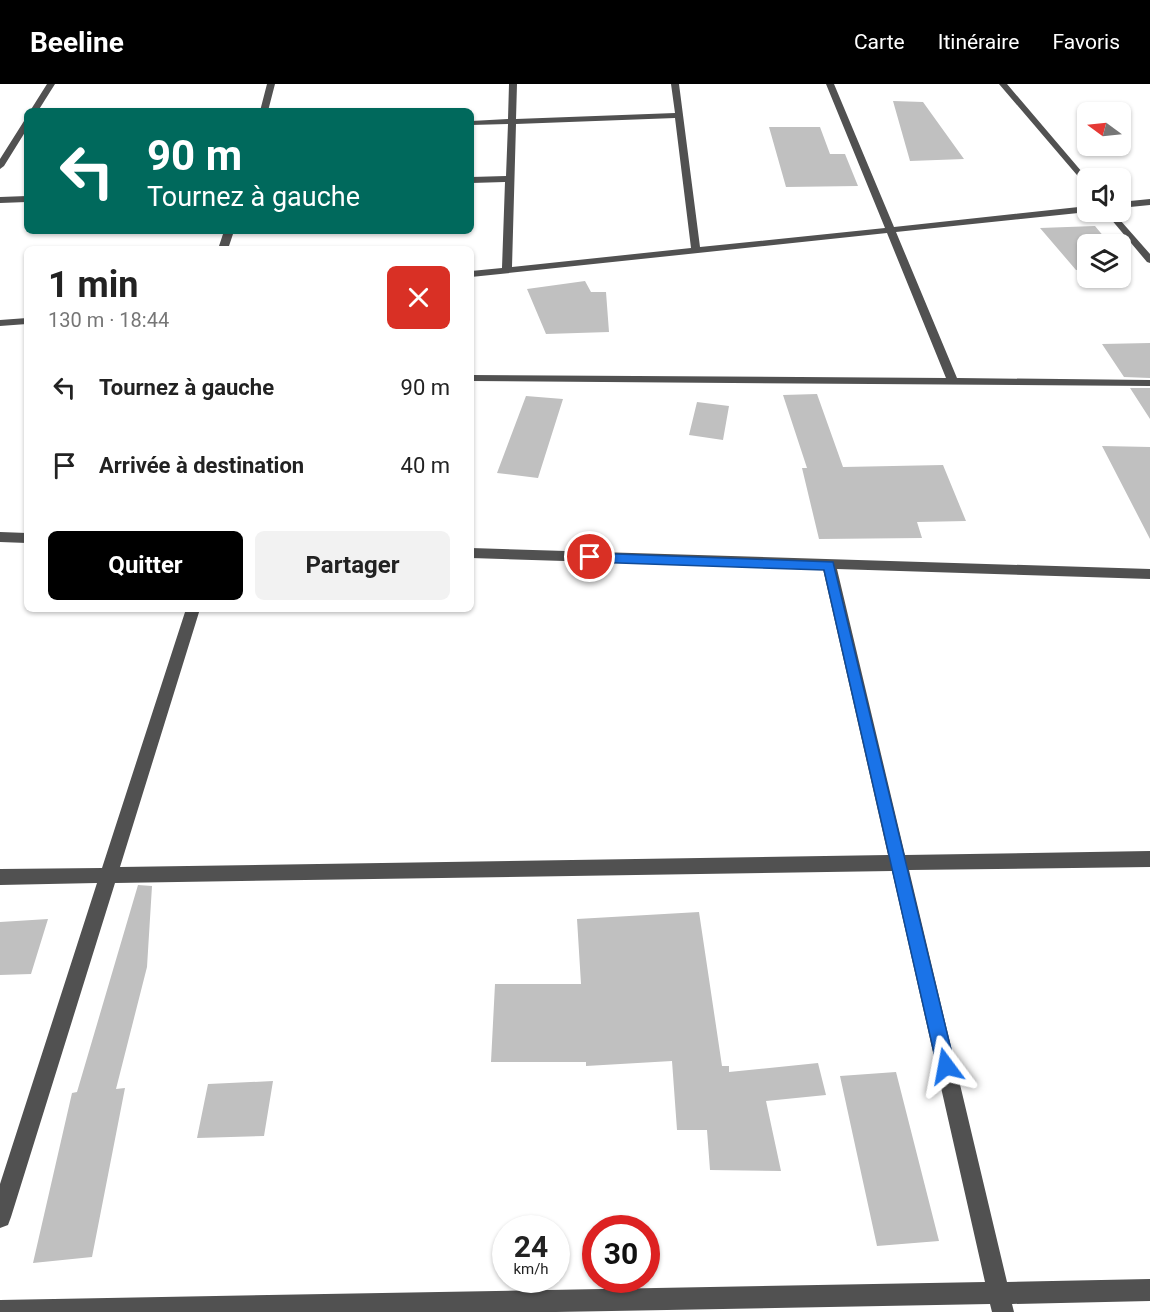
<!DOCTYPE html>
<html lang="fr">
<head>
<meta charset="utf-8">
<style>
  body { margin:0; font-family:Roboto,sans-serif; background:#f2f2f2; color:#222; height:100vh; display:flex; flex-direction:column; font-size:22px; white-space:nowrap }
  * { box-sizing:border-box; margin:0 }
  p { font-size:20px; color:#767676 }
  .icon { flex:none; width:33px; height:33px; fill:none; stroke:currentColor; stroke-width:2; stroke-linecap:round; stroke-linejoin:round }
  .map { position:relative; flex:1; overflow:hidden }
  .drawer { position:absolute; left:24px; top:162px; width:450px; height:366px; display:flex; flex-direction:column; background:#fff; border-radius:9px; box-shadow:0 2px 4px #0004 }
  .drawer>* { flex:none }
  .hud { position:absolute; left:24px; top:24px; width:450px; height:126px; border-radius:9px; box-shadow:0 2px 4px #0004; background:#00695c; color:#fff; overflow:hidden }
  .needle { width:39px; rotate:285deg }
  .controls { position:absolute; left:1077px; top:18px; display:grid; gap:12px }
  .controls a { display:grid; place-items:center; width:54px; height:54px; border-radius:9px; background:#fff; box-shadow:0 2px 4px #0004; font-size:30px }
  .speed { position:absolute; left:492px; top:1131px; display:flex; gap:12px; font-size:30px; font-weight:700; text-align:center }
  .speed>* { display:grid; place-content:center; width:78px; height:78px; border-radius:50%; background:#fff; box-shadow:0 2px 4px #0004; line-height:1 }
  .speed small { font-size:15px; font-weight:400 }
  .speed .limit { border:9px solid #d22; background:#fff; color:#111 }
  .pin { position:absolute; display:grid; place-items:center; width:51px; height:51px; color:#fff; margin:-26px; border:3px solid #fff; border-radius:50%; box-shadow:0 2px 6px #0007 }
  .me { position:absolute; width:66px; margin:-33px; rotate:347deg; stroke-linejoin:round; filter:drop-shadow(0 0 4px #0008) }
  .turn { display:flex; align-items:center; gap:21px; height:126px; padding:0 24px; font-size:27px }
  .turn .icon { width:78px; height:78px; stroke-width:2.5 }
  .turn b { display:block; font-size:42px; line-height:51px }
  .round { display:grid; place-items:center; flex:none; width:63px; height:63px; border-radius:9px; background:#f2f2f2 }
  .headline { display:flex; align-items:center; justify-content:space-between; height:102px; padding:0 24px }
  h1 { font-size:36px; font-weight:700; line-height:45px }
  .primary-button { display:flex; gap:12px; margin-top:auto; padding:12px 24px }
  .primary-button a { flex:1; height:69px; border-radius:9px; background:#000; color:#fff; font-size:24px; font-weight:700; line-height:69px; text-align:center }
  .primary-button a+a { background:#f2f2f2; color:#222 }
  ul { padding:0; list-style:none }
  li { display:flex; align-items:center; gap:18px; height:78px; padding:0 24px }
  li div { flex:1 }
  li b { display:block; font-size:22px }
  li em { font-style:normal }
  header { display:flex; align-items:center; gap:36px; box-sizing:border-box; height:84px; padding:0 30px; background:#000; color:#fff }
  header strong { font-size:28px }
  nav { display:flex; gap:33px; margin-inline-start:auto; font-size:21px }
  .map>svg:first-child { display:block }
  .building { fill:#c0c0c0 }
  .lines { fill:none; stroke-linecap:round; stroke-linejoin:round }
  .minor { fill:#515151; fill-rule:evenodd }
  .route { fill:#1a73e8; stroke:#114b97; stroke-width:1.5 }
</style>
</head>
<body>
<header>
<strong>Beeline</strong>
<nav><a>Carte</a><a>Itinéraire</a><a>Favoris</a></nav>
</header>
<div class="map">
<svg width="1150" height="1228" viewBox="0 0 1150 1228">
  <rect width="100%" height="100%" fill="#fff"/>
  <path class="building" d="M893,17L923,18L964,75L910,77Z
    M769,43H820L830,70H845L858,102L786,103Z
    M1095,142L1110,160H1088V185L1076,186L1040,144Z
    M585,197L591,208H606L609,248L546,250L527,205Z
    M1150,259V294L1124,293L1102,260Z
    M1130,304H1150V335Z
    M817,310L843,383L943,381L966,437L917,438L922,454L819,455L802,384H807L783,311Z
    M526,312L563,315L538,394L497,389Z
    M697,318L729,322L723,356L689,351Z
    M1102,362L1150,363V455Z
    M138,801L152,802L147,883L116,1005L125,1004L92,1173L33,1179L72,1009L77,1008Z
    M699,828L722,982H729V988L818,979L826,1011L766,1017L781,1087L710,1086L707,1046H677L672,977L586,982V978H491L495,900H581L577,835Z
    M48,835L31,890L0,891V838Z
    M896,988L939,1157L877,1162L840,992Z
    M273,997L264,1052L197,1054L208,1000Z"/>
  <g class="lines">
    <path class="minor" d="M47,0H55L38,27H30Z
      M267,0H275L268,27H260Z
      M509,0H517L516,35L675,29L671,0H679L700,163L885,144L826,0H834L894,143L1088,122V128L896,148L957,294L1150,296V302L471,297V291L946,294L887,149L471,193V187L502,184L505,98L471,99V93L506,92L508,40L471,41V37L508,35ZM675,34L691,164L512,183L516,40Z
      M999,0H1007L1088,95V104Z
      M24,37H27V45L4,82L0,85V75Z
      M27,112V118L0,119V113Z
      M1150,115V121L1120,124V118Z
      M1105,128H1113L1150,170V179L1147,178Z
      M224,147H234L228,165H218Z
      M27,234V240L0,242V236Z
      M0,448L27,449V459L0,458Z
      M471,464L1150,485V495L837,485L905,771L1150,767V783L909,786L1007,1198L1150,1195V1217L1012,1220L1014,1228H992L990,1220L556,1228H0V1216L985,1198L892,787L115,799L11,1133L8,1141L0,1144V1100L97,799L0,801V785L102,784L186,525H200L120,783L888,771L823,485L471,474Z"/>
  </g>
  <path class="route" d="M590,469L833,478L955,982L952,989L946,991L939,989L937,982L824,486L590,478L584,473Z"/>
</svg>
<div class="controls">
<a><svg class="needle" viewBox="-14 -14 28 28"><path d="M0-13l5 13h-10z" fill="#e53935"/><path d="M0 13l5-13h-10z" fill="#767676"/></svg></a>
<a><svg class="icon" aria-label="sound" viewBox="0 0 24 24"><path d="M4 9h4l5-4v14l-5-4H4zM17 9q2 3 0 6"/></svg></a>
<a><svg class="icon" aria-label="layers" viewBox="0 0 24 24"><path d="M12 4l9 5-9 5-9-5zM3 14l9 5 9-5"/></svg></a>
</div>
<div class="speed"><div>24<small>km/h</small></div><div class="limit">30</div></div>
<div class="pin" style="left:590px;top:473px;background:#d93025"><svg class="icon" aria-label="arrive" viewBox="0 0 24 24"><path d="M6 21V4h12l-3 4 3 4H6"/></svg></div>
<svg class="me" style="left:946px;top:982px" viewBox="-20 -20 40 40"><path d="M0-17L14 15 0 8-14 15z" fill="#1a73e8" stroke="#fff" stroke-width="4"/></svg>
<div class="hud">
<div class="turn"><svg class="icon" aria-label="left" viewBox="0 0 24 24"><path d="M17 20v-9H6M10 6l-5 5 5 5"/></svg><div><b>90 m</b>Tournez à gauche</div></div>
</div>
<section class="drawer">
<div class="headline"><div><h1>1 min</h1><p>130 m · 18:44</p></div><a class="round" style="background:#d93025;color:#fff"><svg class="icon" aria-label="close" viewBox="0 0 24 24"><path d="M6 6l12 12M18 6L6 18"/></svg></a></div>
<ul>
<li><svg class="icon" aria-label="left" viewBox="0 0 24 24"><path d="M17 20v-9H6M10 6l-5 5 5 5"/></svg><div><b>Tournez à gauche</b></div><em>90 m</em></li>
<li><svg class="icon" aria-label="arrive" viewBox="0 0 24 24"><path d="M6 21V4h12l-3 4 3 4H6"/></svg><div><b>Arrivée à destination</b></div><em>40 m</em></li>
</ul>
<div class="primary-button"><a>Quitter</a><a>Partager</a></div>
</section>
</div>
</body>
</html>
